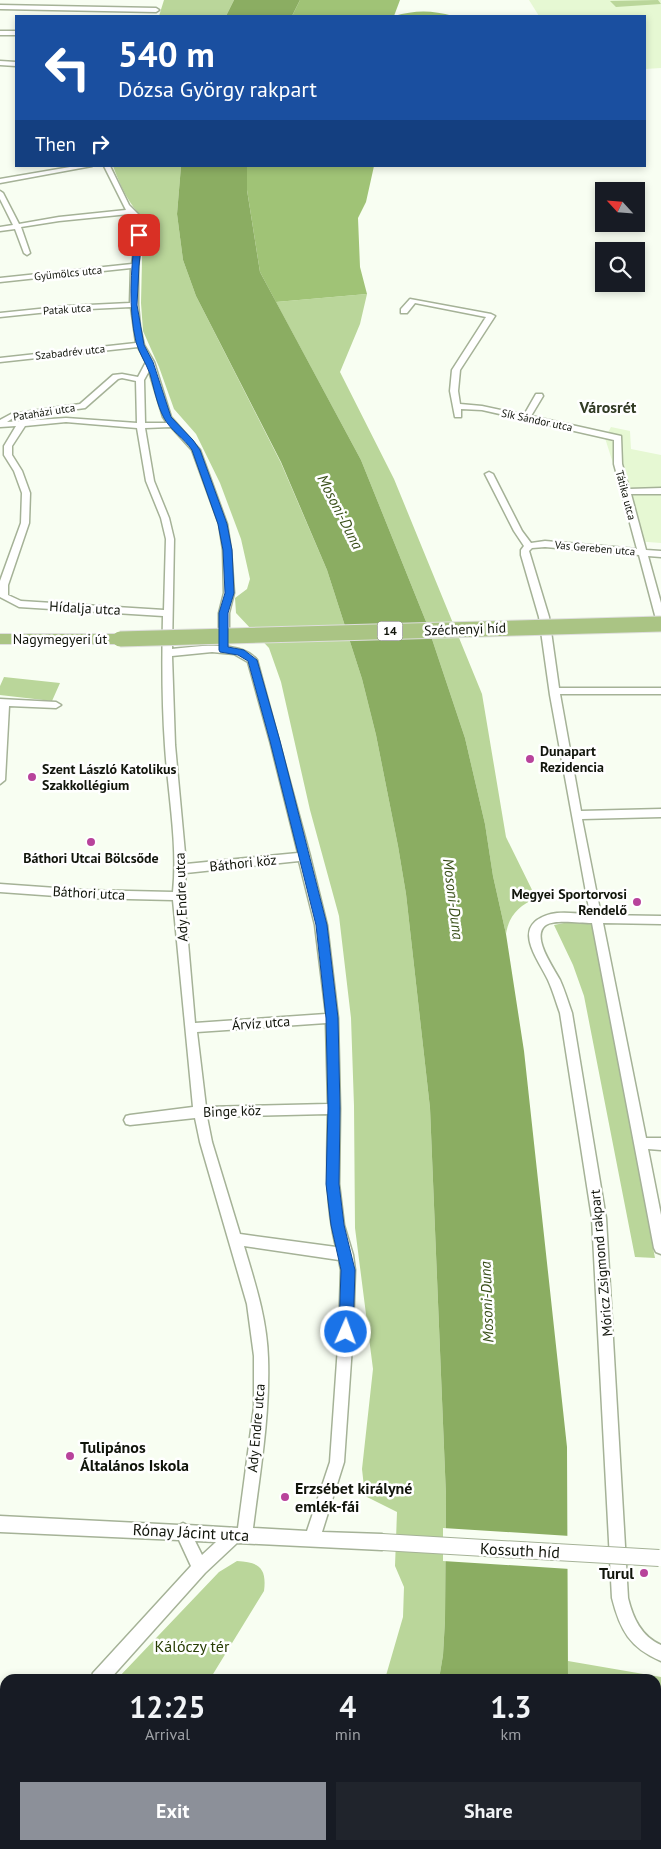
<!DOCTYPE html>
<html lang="en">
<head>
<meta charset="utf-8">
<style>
  body { margin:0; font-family:"PT Sans",sans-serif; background:#20242c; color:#f1f3f6; height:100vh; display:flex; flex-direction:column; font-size:19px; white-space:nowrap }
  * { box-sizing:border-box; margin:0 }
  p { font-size:16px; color:#9ea1a6 }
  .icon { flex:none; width:28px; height:28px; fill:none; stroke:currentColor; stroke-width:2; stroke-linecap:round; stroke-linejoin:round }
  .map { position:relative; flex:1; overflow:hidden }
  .details { position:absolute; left:0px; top:1674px; width:661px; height:176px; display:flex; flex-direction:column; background:#171b24; border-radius:15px 15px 0 0; box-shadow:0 2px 8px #0003 }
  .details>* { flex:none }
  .guide { position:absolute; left:15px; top:15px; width:631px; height:152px; border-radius:0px; box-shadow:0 2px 8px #0003; background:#1a4fa0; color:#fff; overflow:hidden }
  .needle { width:32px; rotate:296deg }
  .controls { position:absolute; left:595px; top:182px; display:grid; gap:10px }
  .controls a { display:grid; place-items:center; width:50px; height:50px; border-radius:0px; background:#171b24; box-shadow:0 2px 8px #0003; font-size:25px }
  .pin { position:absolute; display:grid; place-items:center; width:42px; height:42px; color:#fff; margin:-21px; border-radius:10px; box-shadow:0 2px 8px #0006 }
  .me { position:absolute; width:55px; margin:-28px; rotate:2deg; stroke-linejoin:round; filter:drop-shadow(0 0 4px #0008) }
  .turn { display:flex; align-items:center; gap:18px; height:105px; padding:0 20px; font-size:22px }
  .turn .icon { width:65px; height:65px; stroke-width:2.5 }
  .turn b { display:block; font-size:35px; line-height:42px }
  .then { display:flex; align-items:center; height:48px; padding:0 20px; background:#0003; gap:10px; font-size:19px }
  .eta { display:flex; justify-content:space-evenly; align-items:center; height:85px; text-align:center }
  .eta b { font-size:30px; font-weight:800; line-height:35px }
  .cta { display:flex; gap:10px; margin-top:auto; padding:10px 20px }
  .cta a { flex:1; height:58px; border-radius:0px; background:#8c9099; color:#fff; font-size:20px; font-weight:800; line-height:58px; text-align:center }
  .cta a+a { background:#20242c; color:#f1f3f6 }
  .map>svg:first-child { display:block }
  .built { fill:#e6f8d3 }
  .green { fill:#bad69a }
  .forest { fill:#a0c376 }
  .water { fill:#8bad62 }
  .pier { fill:#f8fef2 }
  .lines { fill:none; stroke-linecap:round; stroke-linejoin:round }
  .minor-casing { stroke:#a5b297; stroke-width:3 }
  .primary-casing { stroke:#dededd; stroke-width:2 }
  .minor { fill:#fff; fill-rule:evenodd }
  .primary { fill:#aac484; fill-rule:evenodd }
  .minor-bridge-casing { stroke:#a5b297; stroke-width:18; stroke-linecap:butt }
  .primary-bridge-casing { stroke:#dededd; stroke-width:17; stroke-linecap:butt }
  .minor-bridge { stroke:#fff; stroke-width:16 }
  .primary-bridge { stroke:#aac484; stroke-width:15 }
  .route { fill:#1a73e8; stroke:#114b97 }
  .poi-dot { fill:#b8439b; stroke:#fff; stroke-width:2 }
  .labels { text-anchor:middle; stroke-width:5; stroke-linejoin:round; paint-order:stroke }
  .far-street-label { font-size:11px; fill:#11150b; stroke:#fff }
  .shield { fill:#fff; stroke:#585b54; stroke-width:1 }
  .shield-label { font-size:12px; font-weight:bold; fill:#11150b }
  .street-label { font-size:14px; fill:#11150b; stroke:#fff }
  .poi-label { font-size:14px; font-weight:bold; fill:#11150b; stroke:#fff; text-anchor:start }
  .water-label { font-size:15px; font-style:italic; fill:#394f19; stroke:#fff }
  .far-district-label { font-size:16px; font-weight:bold; fill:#323c25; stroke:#fff }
  .near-poi-label { font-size:16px; font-weight:bold; fill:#11150b; stroke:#fff; text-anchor:start }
  .near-street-label { font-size:16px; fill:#11150b; stroke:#fff }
  .near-park-label { font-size:16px; fill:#293e05; stroke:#fff }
</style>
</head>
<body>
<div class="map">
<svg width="661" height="1849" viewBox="0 0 661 1849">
  <rect width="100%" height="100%" fill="#f8fef2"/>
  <path class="built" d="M529,0H661V68L645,69V16H539Z
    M611,427L630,431L631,449L661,455V543L635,541L623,495L605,438Z"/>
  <path class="green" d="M164,0H234L226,16H159Z
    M658,0L661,4L616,7L610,1Z
    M113,166H181L177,214L183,260L196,296L281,463L327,570L362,679L376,735L398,846L406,894L430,1108L446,1496L445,1620L443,1655L439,1679H385L403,1617L404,1587L395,1566L397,1512L365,1496L362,1469L373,1369L355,1228L354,1106L351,1018L339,916L310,810L281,682L269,648L236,613L235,598L247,589L250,579L241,539L220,483L196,434L174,409L159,367L143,331L141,303L143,218C129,205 120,185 113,166Z
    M367,294L360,324L340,372L394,479L482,694L506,837L536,898C519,906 509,915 506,934L493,876L485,824L465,738L427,624L361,460L276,302Z
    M4,677L60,683L52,701L0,695V686Z
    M592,921L655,1258L635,1257L584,996L573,965L554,925L569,922Z
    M237,1561C259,1562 267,1568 264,1591L210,1679H117L219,1572Z
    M568,1661L661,1677V1849H567V1845H656V1679H568Z
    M5,1811V1845H108L106,1849H0V1817Z
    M147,1845H247L245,1849H144Z
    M305,1845H380L378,1849H302Z"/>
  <path class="forest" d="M300,0H400L394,16C415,10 432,10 453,16H292Z
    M247,166H374L366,202L358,218L360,267L367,294L276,302L260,272L247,190Z"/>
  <path class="water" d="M234,0H300L292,16H226Z
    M181,166H247V190L260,272L361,460L427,624L465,738L485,824L493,876L506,934L524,1051L567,1447L568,1679H439L443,1655L445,1620L446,1496L430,1108L406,894L398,846L376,735L362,679L327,570L281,462L196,296L183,260L177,214Z
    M380,1845H567V1849H378Z"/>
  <path class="pier" d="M443,1528L570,1536V1569L443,1561Z"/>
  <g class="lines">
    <g class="minor-casing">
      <path id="minor" d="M0,5L156,8L159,10L156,12L0,9Z
        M0,31H16V35H0Z
        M0,61L16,62V66L0,65Z
        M76,166H92L0,183V179Z
        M104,166H110L129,205L144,220L138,266V305L140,327L144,345L154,362L171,417L200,450L227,524L231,550L234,593L229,613V643L224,646L219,643V613L224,593L223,550L219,524L192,450L171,427L145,428L154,481L169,518L174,539L172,649C196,647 240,639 257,660L310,856L327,925L338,1018L340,1109L339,1184L344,1225L353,1255L355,1270L353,1332L344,1462L322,1532L382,1534L387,1537L390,1542L387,1547L382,1550L237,1543L205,1573L110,1679H91L93,1673L191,1566L179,1540L0,1532V1516L179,1525L183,1523L187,1525L238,1528L254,1407V1356L247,1304L200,1142L195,1118L130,1125L126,1124L124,1120L126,1116L130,1115L193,1107L173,900L84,898L0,892V884L84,890L173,892C178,844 168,794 165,746C162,703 162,659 163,616L19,607L0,597V581L21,523L22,493L14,471L4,455V446L16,426L0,427V420L11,414L80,404L113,375L122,374L138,377L146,362L138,347L0,362V358L136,343L131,307L68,310L0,317V313L68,306L130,303L131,268L0,282V278L132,264L138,220L129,214L59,221L21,227L30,253L27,255L24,253L15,229L0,231V227L13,225L0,199V191L3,193L19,224L59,217L126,210ZM149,371L163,417L167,423H145L144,380ZM122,378L136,381L137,423L66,418L7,422L13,418L85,408L118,379ZM66,422L137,428L146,481L161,518L166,539L164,610L21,601L8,595V585L29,523L30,493L22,471L12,455V446L25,426ZM212,652L234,654L248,662L270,741L298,853L186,864L175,745L172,656ZM299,861L315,925L326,1014L195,1023L184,896L186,873ZM326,1023L328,1104L206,1107L197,1032ZM328,1114C327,1159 325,1203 336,1247L240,1234L212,1142L207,1117ZM244,1246L339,1260L341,1270L339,1332L330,1462L307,1531L253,1528C260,1472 270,1415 268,1358C267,1319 255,1283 244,1246ZM195,1541L216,1542L202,1555Z
        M410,299L491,314L495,316L460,370L458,391L460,404L482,406L524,415L536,394H542L543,396L531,416L621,436L622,464L629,489L661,488V494H631L646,550L661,551V557L648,556L661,603V622L656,619L639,555L545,547L532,548L529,551L549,617L559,688H661V694H560L581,811L661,809V817L582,819L601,915L661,916V924L603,923L646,1138H661V1150L648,1149L661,1215V1254L656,1252L654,1248L592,923C580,923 555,919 546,925C530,936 554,968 560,980C565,991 568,1002 572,1013L606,1218L628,1598C633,1618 641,1636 661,1645V1661C630,1648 620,1630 612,1598L592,1218L560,1013C556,1002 553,991 548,980C537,957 510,925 551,914C563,911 578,914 590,914L550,695L539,617L521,555V550L524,546L514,531L485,474L489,472L493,474L522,531L531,543L545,541L637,549L614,464V440L482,410L461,409V417H455L450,391L452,370L486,317L415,303L407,313H401V309Z
        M0,699L56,702L61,705L56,708L9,706L5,780L0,784Z
        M5,1777V1797L0,1799V1779Z"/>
    </g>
    <g class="primary-casing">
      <path id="primary" d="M0,634H120L125,636L127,639L125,642L120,644H0Z"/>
    </g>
    <use href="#minor" class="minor"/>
    <use href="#primary" class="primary"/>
    <g class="minor-bridge-casing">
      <path id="minor-bridge" d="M382,1542L659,1558"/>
    </g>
    <g class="primary-bridge-casing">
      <path id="primary-bridge" d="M120,639L661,624"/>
    </g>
    <use href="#minor-bridge" class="minor-bridge"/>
    <use href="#primary-bridge" class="primary-bridge"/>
  </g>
  <path class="route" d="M139,233L142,235L139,266L137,305L144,345L153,362L171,417L193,440L200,450L227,524L232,550L234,593L228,613V647L244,650L257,660L280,741L327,925L338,1018L340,1108L339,1184L344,1225L355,1270L353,1332L351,1336L346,1338L341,1336L339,1332L341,1270L331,1225L326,1184L328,1108L326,1018L316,925L270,741L248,661L238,655L220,652L219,650V613L225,593L223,550L218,524L192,450C184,438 171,431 164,418C157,405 154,388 150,374C146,363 139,353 136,342C128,307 131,271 135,235Z"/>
  <g class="poi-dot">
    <circle cx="530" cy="759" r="5"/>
    <circle cx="32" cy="777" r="5"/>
    <circle cx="91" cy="842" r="5"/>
    <circle cx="637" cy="902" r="5"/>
    <circle cx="70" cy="1456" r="5"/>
    <circle cx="285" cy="1497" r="5"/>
    <circle cx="644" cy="1573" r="5"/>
  </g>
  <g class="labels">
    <g class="far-street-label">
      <text transform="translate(68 273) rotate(-6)" y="4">Gyümölcs utca</text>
      <text transform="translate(67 309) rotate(-4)" y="4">Patak utca</text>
      <text transform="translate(70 352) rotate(-6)" y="4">Szabadrév utca</text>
      <text transform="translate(44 412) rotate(-9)" y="4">Pataházi utca</text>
      <text transform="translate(537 420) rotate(12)" y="4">Sík Sándor utca</text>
      <text transform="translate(626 495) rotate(75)" y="4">Tátika utca</text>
      <text transform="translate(595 548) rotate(5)" y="4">Vas Gereben utca</text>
    </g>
    <rect class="shield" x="377.5" y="621.5" width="25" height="19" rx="4"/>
    <g class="shield-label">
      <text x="390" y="635">14</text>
    </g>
    <g class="street-label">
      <text transform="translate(85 608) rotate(3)" y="5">Hídalja utca</text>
      <text transform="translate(465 629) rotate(-2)" y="5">Széchenyi híd</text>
      <text x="60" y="644">Nagymegyeri út</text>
      <text transform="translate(243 863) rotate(-6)" y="5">Báthori köz</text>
      <text transform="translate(89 893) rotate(3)" y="5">Báthori utca</text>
      <text transform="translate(181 897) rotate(-92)" y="5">Ady Endre utca</text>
      <text transform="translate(261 1023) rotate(-4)" y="5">Árvíz utca</text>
      <text transform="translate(232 1111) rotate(-2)" y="5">Binge köz</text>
      <text transform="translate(601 1263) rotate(-95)" y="5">Móricz Zsigmond rakpart</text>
      <text transform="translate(256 1428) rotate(-85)" y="5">Ady Endre utca</text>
    </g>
    <g class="poi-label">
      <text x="540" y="756">Dunapart<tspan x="540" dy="16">Rezidencia</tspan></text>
      <text x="42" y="774">Szent László Katolikus<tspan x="42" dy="16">Szakkollégium</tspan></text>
      <text x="91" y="863" text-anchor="middle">Báthori Utcai Bölcsőde</text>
      <text x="627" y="899" text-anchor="end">Megyei Sportorvosi<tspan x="627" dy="16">Rendelő</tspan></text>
    </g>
    <g class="water-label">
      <text transform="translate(340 512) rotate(63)" y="5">Mosoni-Duna</text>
      <text transform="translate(453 899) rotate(83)" y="5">Mosoni-Duna</text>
      <text transform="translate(487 1302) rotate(-92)" y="5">Mosoni-Duna</text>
    </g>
    <g class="far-district-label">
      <text x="608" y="413">Városrét</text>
    </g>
    <g class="near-poi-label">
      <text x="80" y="1453">Tulipános<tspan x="80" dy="18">Általános Iskola</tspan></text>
      <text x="295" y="1494">Erzsébet királyné<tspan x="295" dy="18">emlék-fái</tspan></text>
      <text x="634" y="1579" text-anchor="end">Turul</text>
    </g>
    <g class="near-street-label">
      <text transform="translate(191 1532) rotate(3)" y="6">Rónay Jácint utca</text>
      <text transform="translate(520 1550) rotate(3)" y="6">Kossuth híd</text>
    </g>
    <g class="near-park-label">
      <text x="192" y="1652">Kálóczy tér</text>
    </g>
  </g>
</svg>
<div class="controls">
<a><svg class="needle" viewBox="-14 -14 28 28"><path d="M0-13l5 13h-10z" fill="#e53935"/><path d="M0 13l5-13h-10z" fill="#9ea1a6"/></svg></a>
<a><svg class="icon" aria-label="search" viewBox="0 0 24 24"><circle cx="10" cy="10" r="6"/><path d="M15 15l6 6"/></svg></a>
</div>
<div class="pin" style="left:139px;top:235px;background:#d93025"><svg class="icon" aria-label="arrive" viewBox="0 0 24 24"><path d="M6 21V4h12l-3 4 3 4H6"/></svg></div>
<svg class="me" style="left:346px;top:1332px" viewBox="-20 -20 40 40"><circle r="17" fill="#1a73e8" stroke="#fff" stroke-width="3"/><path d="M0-11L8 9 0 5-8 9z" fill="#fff"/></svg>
<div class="guide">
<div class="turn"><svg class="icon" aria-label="left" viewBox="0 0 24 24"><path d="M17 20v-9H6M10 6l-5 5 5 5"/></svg><div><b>540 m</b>Dózsa György rakpart</div></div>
<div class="then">Then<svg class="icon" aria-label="right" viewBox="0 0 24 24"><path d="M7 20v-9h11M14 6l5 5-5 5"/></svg></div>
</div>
<section class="details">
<div class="eta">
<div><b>12:25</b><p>Arrival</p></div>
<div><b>4</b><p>min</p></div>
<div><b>1.3</b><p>km</p></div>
</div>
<div class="cta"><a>Exit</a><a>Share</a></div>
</section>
</div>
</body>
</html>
